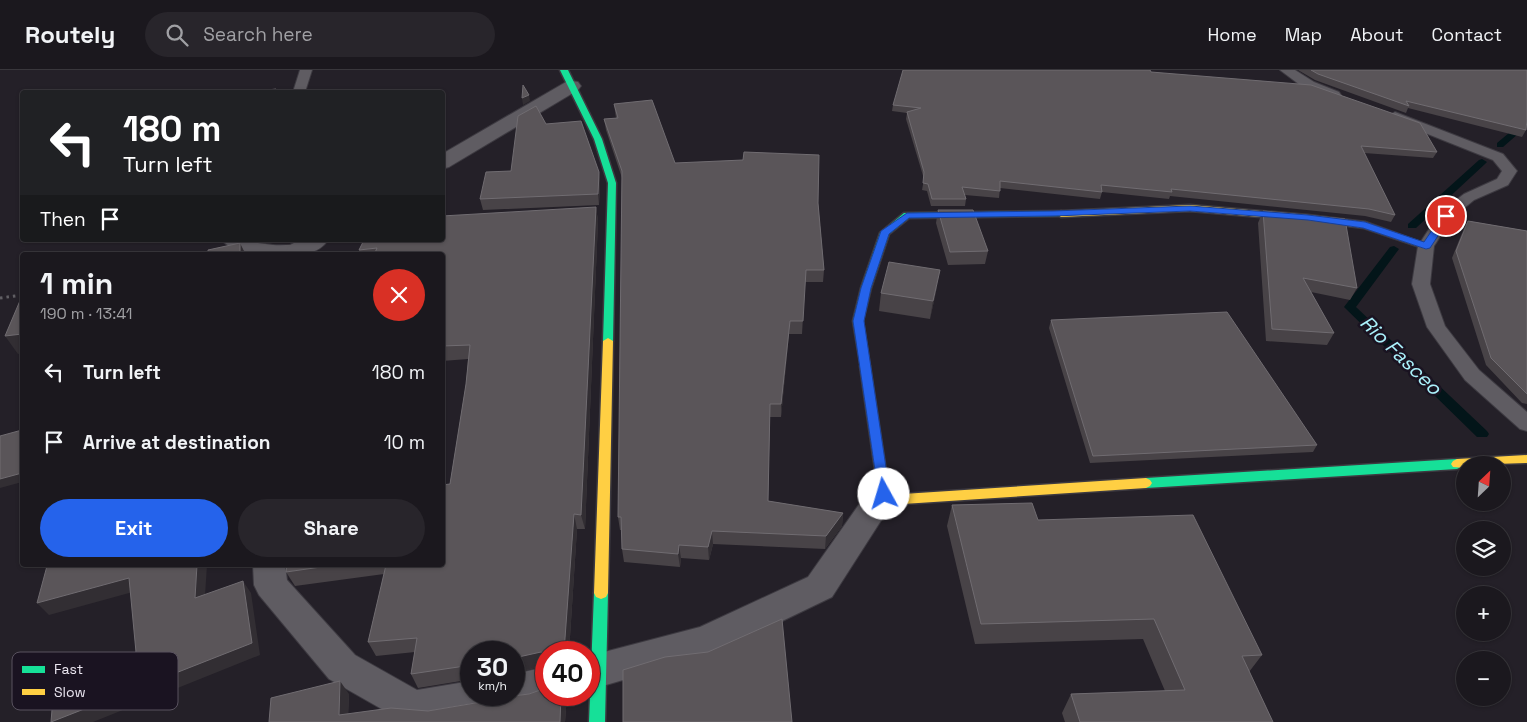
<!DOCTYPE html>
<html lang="en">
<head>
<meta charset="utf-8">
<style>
  body { margin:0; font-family:"Space Grotesk",sans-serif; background:#28252b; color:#f1f3f6; height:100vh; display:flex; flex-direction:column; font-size:19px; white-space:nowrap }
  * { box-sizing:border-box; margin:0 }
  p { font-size:16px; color:#a0a0a4 }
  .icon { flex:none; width:28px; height:28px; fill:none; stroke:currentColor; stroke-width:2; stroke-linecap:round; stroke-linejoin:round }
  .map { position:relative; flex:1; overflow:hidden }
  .sheet { position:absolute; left:20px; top:182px; width:425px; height:315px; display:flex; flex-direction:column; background:#1b181e; border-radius:5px; box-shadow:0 1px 4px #0004,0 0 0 1px #39373c }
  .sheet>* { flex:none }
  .guide { position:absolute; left:20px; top:20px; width:425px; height:152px; border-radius:5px; box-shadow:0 1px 4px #0004,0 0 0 1px #39373c; background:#202124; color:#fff; overflow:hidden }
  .needle { width:32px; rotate:25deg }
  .tools { position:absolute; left:1456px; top:386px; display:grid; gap:10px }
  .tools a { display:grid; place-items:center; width:55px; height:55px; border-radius:50%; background:#1b181e; box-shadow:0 1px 4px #0004,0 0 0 1px #39373c; font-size:25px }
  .speed { position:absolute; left:460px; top:571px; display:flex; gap:10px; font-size:25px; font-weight:700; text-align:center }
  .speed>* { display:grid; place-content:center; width:65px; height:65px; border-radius:50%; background:#1b181e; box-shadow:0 1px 4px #0004,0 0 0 1px #39373c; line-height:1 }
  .speed small { font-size:12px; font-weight:400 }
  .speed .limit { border:8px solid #d22; background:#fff; color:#111 }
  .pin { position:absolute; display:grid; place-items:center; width:42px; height:42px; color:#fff; margin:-21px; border:2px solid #fff; border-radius:50%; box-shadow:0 1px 5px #0007 }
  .me { position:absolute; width:55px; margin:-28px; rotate:354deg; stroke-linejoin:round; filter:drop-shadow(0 0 4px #0008) }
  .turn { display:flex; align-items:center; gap:18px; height:105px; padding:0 20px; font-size:22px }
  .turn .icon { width:65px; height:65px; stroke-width:2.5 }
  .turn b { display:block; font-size:35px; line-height:42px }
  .then { display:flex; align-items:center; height:48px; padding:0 20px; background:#0003; gap:10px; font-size:19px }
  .round { display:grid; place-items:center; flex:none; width:52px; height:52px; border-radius:26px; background:#28252b }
  .headline { display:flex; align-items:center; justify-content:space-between; height:85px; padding:0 20px }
  h1 { font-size:30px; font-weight:700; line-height:38px }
  .action { display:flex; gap:10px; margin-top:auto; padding:10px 20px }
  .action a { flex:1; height:58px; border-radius:30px; background:#2563eb; color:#fff; font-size:20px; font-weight:700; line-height:58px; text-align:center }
  .action a+a { background:#28252b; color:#f1f3f6 }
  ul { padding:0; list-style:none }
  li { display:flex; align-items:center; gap:15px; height:70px; padding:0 20px }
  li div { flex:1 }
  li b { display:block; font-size:19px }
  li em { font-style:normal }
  header { display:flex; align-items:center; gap:30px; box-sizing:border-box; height:70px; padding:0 25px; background:#1b181e; border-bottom:1px solid #39373c }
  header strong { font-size:24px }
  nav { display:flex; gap:28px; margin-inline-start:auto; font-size:18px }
  .search { width:350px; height:45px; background:#28252b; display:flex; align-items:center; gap:12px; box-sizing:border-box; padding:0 18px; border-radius:28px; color:#a0a0a4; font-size:19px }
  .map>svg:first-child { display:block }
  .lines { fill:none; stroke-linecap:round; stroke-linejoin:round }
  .stream { fill:#031519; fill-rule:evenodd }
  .lane-casing { stroke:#3d3a41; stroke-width:2 }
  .street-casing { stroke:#3d3a41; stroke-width:2 }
  .fast-casing { stroke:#3d3a41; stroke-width:3 }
  .slow-casing { stroke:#3d3a41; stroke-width:3 }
  .path { stroke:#615f64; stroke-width:3; stroke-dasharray:2.5 4; stroke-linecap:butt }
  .lane { fill:#5f5c62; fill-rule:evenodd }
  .street { fill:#5f5c62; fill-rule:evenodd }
  .fast { fill:#16e098; fill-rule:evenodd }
  .slow { fill:#ffcf43; fill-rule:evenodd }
  .wall { fill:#484347 }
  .shaded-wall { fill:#322e33 }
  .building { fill:#5a5559; stroke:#706c71 }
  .route { fill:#2563eb; stroke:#184099 }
  .labels { text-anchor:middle; stroke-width:5; stroke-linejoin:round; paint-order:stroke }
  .water-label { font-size:20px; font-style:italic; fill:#aaf1fb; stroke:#1a1321 }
  .key { fill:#1a1321; stroke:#59525f; stroke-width:1 }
  .key-label { font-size:14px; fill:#ebe6f1 }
</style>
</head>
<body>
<header>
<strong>Routely</strong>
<div class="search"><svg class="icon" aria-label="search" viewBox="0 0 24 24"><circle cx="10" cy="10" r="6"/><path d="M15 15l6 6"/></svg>Search here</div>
<nav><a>Home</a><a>Map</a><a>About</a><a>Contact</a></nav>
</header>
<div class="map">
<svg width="1527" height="652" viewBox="0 0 1527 652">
  <rect width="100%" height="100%" fill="#242028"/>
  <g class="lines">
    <path class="stream" d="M1527,48V56L1503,77H1497V73Z
      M1482,89L1487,92L1485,94L1416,158H1408V154L1479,90Z
      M1394,176L1399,179L1356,237L1487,361L1489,364L1487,367H1477L1344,237L1390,177Z"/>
    <g class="lane-casing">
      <path id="lane" d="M300,0H312L305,22H293Z
        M1280,0H1295L1314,12L1339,22L1341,25L1334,29L1304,18Z
        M1395,42L1503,84L1517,101L1508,115L1474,130L1452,148L1434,176L1430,214L1445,256L1479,300L1527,342V361L1520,359L1465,310L1427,257L1412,214L1418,176L1440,142L1464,124L1497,109L1502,101L1493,90L1390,49L1388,46Z
        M222,170C240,170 255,173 273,175C283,176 294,174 304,176L306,180L304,184C288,188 231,184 222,170Z"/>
    </g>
    <g class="street-casing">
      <path id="street" d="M572,11L578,12L581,16L578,20L449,97L442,99V84L566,12Z
        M300,170H328C318,185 300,185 283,185L290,175Z
        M883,412L894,416L898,424L832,527L718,582L589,620V586L700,557L808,507L872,416Z
        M253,495H285L287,510L355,585L417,620L471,611V625H514V604L546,597V625H559C547,633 520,641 506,635L492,642L435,652L401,650L329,609L259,525L254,515Z"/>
    </g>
    <g class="fast-casing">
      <path id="fast" d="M560,0H568L602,69L616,113L613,271L608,274L603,271L608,113L594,69Z
        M1061,141L1064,142V146L909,148L889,164L871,218L863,251L870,296L865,300L861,299L853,251L861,218L880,163L904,143Z
        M1457,389L1461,391L1463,394L1461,397L1457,399L1146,418L1142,416L1140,413L1142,410L1146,408Z
        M601,517L606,519L608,523L605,652H589L594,523L596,519Z"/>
    </g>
    <g class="slow-casing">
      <path id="slow" d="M1190,135L1308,145L1365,152L1431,176L1426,179L1423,178L1364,158L1308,151L1190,141L1061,147L1057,144L1061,141Z
        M608,268L613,271L608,523L606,527L601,529L596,527L594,523L603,271Z
        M865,292L870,296L889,421L903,424L1146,408L1150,410L1152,413L1150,416L1146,418L903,434L879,427L860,296Z
        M1527,385V393L1465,395V398L1453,397L1451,394L1453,391L1457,389Z"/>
    </g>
    <path class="path" d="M0,228L22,225"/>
    <use href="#lane" class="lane"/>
    <use href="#street" class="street"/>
    <use href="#fast" class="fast"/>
    <use href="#slow" class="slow"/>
  </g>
  <path class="wall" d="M1298,0H1527L1526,60L1522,67L1408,38L1406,43L1315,10Z
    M1151,2L1437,82L1433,88L1364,83L1395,145L1391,152L1365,146L1170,126L1169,129L1102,122L1100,129L1000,118L999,128L965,125L966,129L965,136H931L927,121L922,120L924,109L906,49L907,43L892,41L893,35Z
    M614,34L675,93L818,133L824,200L823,212H805L802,264H789L781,347H770L768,431L843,443L842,456L825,479L713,474L709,490L681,488L680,497L624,492L622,479V460H620L618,447L622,108L606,60L604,49L616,48Z
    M546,54L599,102L600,113L599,135L483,140L480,129L511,101Z
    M596,137L598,151L585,459H577L569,582H546V625H567L565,652H269L349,624L348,644L428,641L513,626L529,624L546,618L543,610V596L514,603V582H471V620L467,610L418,618L411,604L415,582L376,586L368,572L384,504L295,516L286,502L287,495H442L450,414L466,314L468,289L442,291V185H361L359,180Z
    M938,140L988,181L985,194L948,195L936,153Z
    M1263,141L1357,218L1350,230L1311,222L1334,263L1327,275L1266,271L1258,153Z
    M1468,151L1527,161V334L1522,333L1486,295L1452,188L1464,158Z
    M937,217L930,249L879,241L881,223Z
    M1051,250L1317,375L1313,382L1090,393L1049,258Z
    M952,435L1038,450L1262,585L1249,602L1273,652H1065L1062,643L1071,624L1165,621L1143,569L975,574L947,456Z"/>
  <path class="shaded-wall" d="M529,25L530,31L523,35L522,28Z
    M599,102L600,113L599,135L598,124Z
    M596,137L598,151L585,459L581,445Z
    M240,173L246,185H240Z
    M940,200L937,217L930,249L933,231Z
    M790,251L789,264L781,347V334Z
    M22,264V283L18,284L5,266Z
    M22,403V412L0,418V409Z
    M843,443L842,456L825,479L826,466Z
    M574,444L577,459L569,582H564Z
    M712,461L713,474L709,490L708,477Z
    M679,475L681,488L680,497L678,484Z
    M197,495H207L204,541L195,528Z
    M129,508L140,520L49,545L37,533Z
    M243,511L251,523L260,585L93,652H51Z
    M541,582L546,595L514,603V588Z
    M340,611L349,624L348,652L339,645Z
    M561,625H567L565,652H560Z"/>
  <path class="building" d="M903,0H1150L1151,2L1311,15L1420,53L1437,82L1361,76L1395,145L1369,139L1171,119L1172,122L1101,115L1102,122L1000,111V121L962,117L966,129H932L928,114L923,113L924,102L907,42L921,38L893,35Z
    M1311,0H1527V49L1526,60L1406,31L1409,36L1318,4Z
    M523,15L529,25L522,28Z
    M276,19L275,22H251Z
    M652,30L675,93L743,90L744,82L819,85L818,133L824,200H806L803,251H790L781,334H770L768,431L843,443L826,466L712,461L708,477L679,475L678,484L622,479L621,447H618L622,101L604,49L618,48L614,34Z
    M536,36L546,54L581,51L599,102L598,124L480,129L486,102L511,101L518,46Z
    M596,137L581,445L574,444L564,582H546V610H543V583L541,582L514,588V582H471V610H467V598L465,596L411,604L417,568L368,572L386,495H442V415L450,414L466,314L470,275L442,276V185H374L377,178L359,180L364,170H442V146Z
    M938,140H973L988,181L950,182Z
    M1263,141L1345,149L1357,218L1303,208L1334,263L1272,259Z
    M1468,151L1527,161V324L1491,288L1456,181Z
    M240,173V185H208V180Z
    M889,192L940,200L933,231L881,223Z
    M22,226V264L5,266Z
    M1227,242L1317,375L1093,386L1051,250Z
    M22,360V403L0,409V366Z
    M1032,433L1038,450L1193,445L1262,585L1242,586L1273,652H1080L1071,624L1185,620L1154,549L981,554L952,435Z
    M51,495H197L195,528L243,511L252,573L51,652L54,615L136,582L129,508L37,533L47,496Z
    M287,495H335L286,502Z
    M782,549L792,652H623V600L665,587L708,582Z
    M340,611L339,645L391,638L428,641L487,631L498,625L513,626L529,624L546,618V625H561L560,652H269L271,628Z"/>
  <path class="route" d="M1190,136L1308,145L1365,152L1424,172L1443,144L1446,143L1451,146L1430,178L1426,179L1363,158L1308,150L1190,141L1053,146L909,148L889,164L871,218L864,251L890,424L888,427H879L853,251L861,218L881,161L907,143L1053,141Z"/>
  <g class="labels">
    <g class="water-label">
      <text transform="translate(1401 285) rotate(44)" y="7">Rio Fasceo</text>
    </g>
  </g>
  <rect x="12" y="582" width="166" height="58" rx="8" class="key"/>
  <rect x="22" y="596" width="23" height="7" fill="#16e098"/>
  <rect x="22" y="619" width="23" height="6" fill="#ffcf43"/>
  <g class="key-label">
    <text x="54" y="604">Fast</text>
    <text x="54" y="627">Slow</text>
  </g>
</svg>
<div class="tools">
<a><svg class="needle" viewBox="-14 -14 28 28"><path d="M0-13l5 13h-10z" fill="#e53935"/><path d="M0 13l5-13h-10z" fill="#a0a0a4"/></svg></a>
<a><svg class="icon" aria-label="layers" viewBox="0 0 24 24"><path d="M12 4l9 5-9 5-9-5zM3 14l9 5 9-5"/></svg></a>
<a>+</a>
<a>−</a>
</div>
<div class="speed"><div>30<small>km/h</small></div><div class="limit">40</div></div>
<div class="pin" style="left:1446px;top:146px;background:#d93025"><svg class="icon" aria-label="arrive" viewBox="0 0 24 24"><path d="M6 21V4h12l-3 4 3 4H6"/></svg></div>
<svg class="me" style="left:884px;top:424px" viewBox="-20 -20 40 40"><circle r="19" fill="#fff"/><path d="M0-13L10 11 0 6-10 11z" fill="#2563eb"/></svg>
<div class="guide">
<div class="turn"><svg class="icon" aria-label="left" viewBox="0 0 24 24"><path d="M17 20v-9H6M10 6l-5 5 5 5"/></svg><div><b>180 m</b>Turn left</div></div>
<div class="then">Then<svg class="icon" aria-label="arrive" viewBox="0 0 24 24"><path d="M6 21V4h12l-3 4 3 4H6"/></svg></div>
</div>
<section class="sheet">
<div class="headline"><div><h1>1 min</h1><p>190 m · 13:41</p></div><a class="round" style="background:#d93025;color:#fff"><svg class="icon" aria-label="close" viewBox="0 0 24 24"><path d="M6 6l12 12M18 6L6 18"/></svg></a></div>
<ul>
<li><svg class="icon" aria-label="left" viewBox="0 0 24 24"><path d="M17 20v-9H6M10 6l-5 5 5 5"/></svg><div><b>Turn left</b></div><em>180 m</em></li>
<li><svg class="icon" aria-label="arrive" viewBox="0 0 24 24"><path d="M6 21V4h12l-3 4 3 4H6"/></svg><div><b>Arrive at destination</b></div><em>10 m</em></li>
</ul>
<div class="action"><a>Exit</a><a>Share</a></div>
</section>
</div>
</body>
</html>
